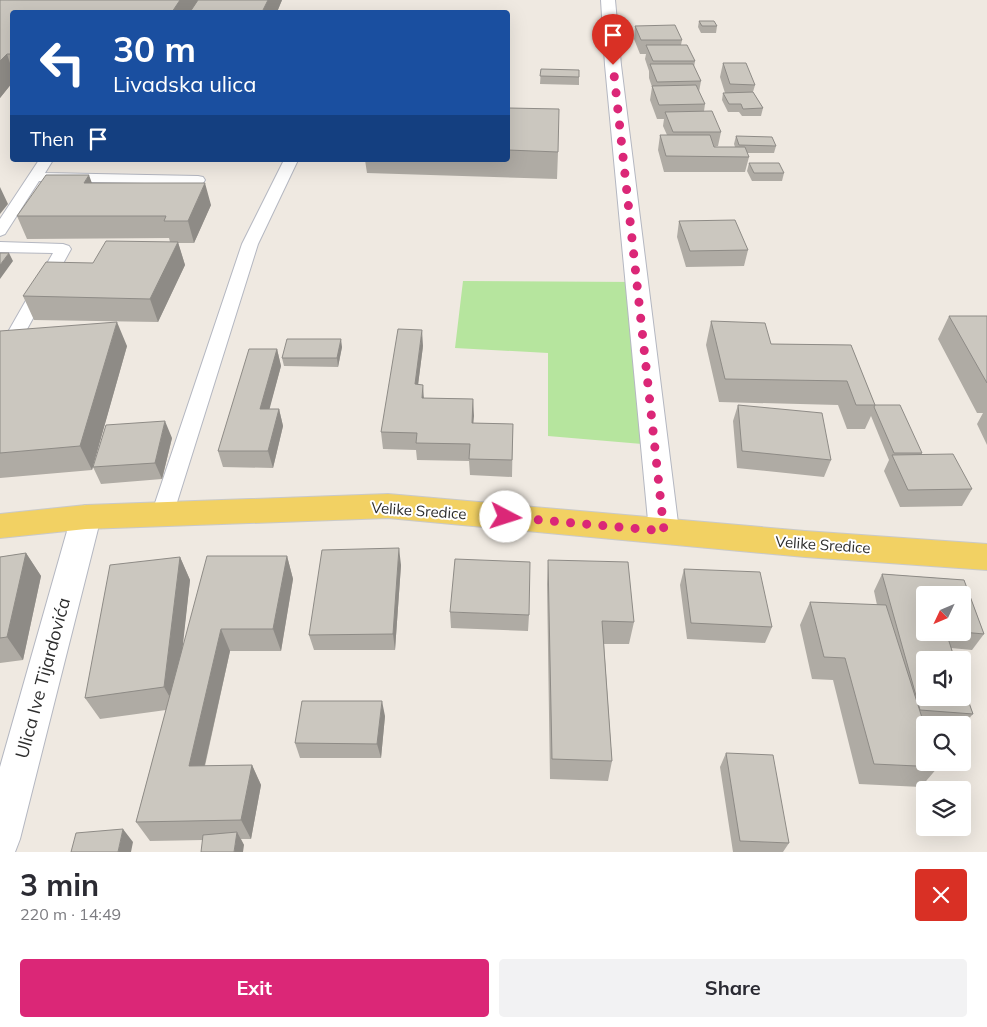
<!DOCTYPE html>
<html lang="en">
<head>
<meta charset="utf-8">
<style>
  body { margin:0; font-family:Mulish,sans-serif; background:#f2f2f3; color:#2b2b33; height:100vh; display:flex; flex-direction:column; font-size:19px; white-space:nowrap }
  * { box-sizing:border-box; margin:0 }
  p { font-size:16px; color:#7c7c81 }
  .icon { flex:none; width:28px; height:28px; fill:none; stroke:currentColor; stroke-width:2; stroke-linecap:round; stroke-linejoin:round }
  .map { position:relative; height:852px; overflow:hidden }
  .details { display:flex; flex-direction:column; background:#fff; flex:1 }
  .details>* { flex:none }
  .guide { position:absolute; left:10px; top:10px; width:500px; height:152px; border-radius:5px; box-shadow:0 5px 20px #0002; background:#1a4fa0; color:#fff; overflow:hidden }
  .needle { width:32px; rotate:226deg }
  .tools { position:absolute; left:916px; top:586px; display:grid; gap:10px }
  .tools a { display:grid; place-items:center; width:55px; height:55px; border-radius:5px; background:#fff; box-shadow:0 5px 20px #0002; font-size:25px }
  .pin { position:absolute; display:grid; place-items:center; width:42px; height:42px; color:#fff; margin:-51px -21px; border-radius:50% 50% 50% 0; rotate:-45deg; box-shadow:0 0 5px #0007 }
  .pin .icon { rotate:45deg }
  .me { position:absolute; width:55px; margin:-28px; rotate:95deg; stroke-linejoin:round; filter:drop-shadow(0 0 4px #0008) }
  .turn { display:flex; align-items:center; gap:18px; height:105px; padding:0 20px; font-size:22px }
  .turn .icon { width:65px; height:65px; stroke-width:2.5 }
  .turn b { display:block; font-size:35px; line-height:42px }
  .then { display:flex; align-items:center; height:48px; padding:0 20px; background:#0003; gap:10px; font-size:19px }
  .round { display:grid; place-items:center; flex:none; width:52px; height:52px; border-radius:5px; background:#f2f2f3 }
  .headline { display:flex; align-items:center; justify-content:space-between; height:85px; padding:0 20px }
  h1 { font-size:30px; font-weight:700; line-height:38px }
  .primary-button { display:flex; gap:10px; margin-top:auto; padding:10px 20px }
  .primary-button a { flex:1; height:58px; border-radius:5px; background:#db2777; color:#fff; font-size:20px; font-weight:700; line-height:58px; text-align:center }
  .primary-button a+a { background:#f2f2f3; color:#2b2b33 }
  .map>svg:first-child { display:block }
  .green { fill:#b6e59e }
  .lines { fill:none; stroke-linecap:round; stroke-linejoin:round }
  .service-casing { stroke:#b4b7c1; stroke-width:2 }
  .minor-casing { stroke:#b4b7c1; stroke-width:2 }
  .primary-casing { stroke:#c9c9c9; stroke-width:2 }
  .service { fill:#fff; fill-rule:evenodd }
  .minor { fill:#fff; fill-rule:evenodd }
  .primary { fill:#f2d163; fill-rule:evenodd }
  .wall { fill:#afaba4; fill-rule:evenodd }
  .shaded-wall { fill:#8e8b86 }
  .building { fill:#cbc7bf; stroke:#8e8b86 }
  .route { stroke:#db2777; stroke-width:9; stroke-dasharray:0 16.2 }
  .labels { text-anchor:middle; stroke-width:4; stroke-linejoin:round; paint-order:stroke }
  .street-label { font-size:15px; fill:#2e2e2e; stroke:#fff }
  .near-street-label { font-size:18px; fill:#2e2e2e; stroke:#fff }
</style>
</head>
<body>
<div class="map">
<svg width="987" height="852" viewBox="0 0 987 852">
  <rect width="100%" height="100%" fill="#efe9e1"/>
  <path class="green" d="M463,281L637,282L654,445L548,436V353L455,348Z"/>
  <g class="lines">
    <g class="service-casing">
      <path id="service" d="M39,160H53L45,173L198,176L203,177L205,180L203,183L198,184L39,181L5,234L0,236V219Z
        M284,160H298L258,244L173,515L170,521L162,524L154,521L151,515L242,244Z
        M0,242L63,244L69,246L71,249L9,362L7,366L0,368V346L53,253L0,252Z"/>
    </g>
    <g class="minor-casing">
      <path id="minor" d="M601,0H615L621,65L679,531L675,540L664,543L653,540L649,531L605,65Z
        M86,505L97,509L101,517L20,839L15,852H0V767L71,517L75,509Z"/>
    </g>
    <g class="primary-casing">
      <path id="primary" d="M388,494L805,531L987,544V570L805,557L388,518L86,529L0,538V514L86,505Z"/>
    </g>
    <use href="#service" class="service"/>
    <use href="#minor" class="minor"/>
    <use href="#primary" class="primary"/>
  </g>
  <path class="wall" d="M0,0H282L277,12H12V83L0,98Z
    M699,21L717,26L716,33H701L698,27Z
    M635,26L682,40L681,45L695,61L694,67L701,81L699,92L705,104L704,111L721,132L718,146L714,147H735L734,144L736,136L776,146L774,153H747L749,157L745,172H664L658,150L660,135H667L663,126L664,119H657L650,100L652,87L649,78V71L645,59L646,54H640L634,39Z
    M723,63L755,85L753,92L763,108L761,116H742L739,112H728L722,100L723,93H725L720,77Z
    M541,69L579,77V85L540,84Z
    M508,108L558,152L557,179L367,173L365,160H508Z
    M749,163L784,173L782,181H752L747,171Z
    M92,183L211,205L194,243H178L185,265L158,322L34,320L23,296L93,263L170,242L169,238L27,239L17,216Z
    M679,221L748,250L744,266L686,267L677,237Z
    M949,316H987V445L977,424L983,413H977L938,339Z
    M711,321L771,344L851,345L875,405L922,453V454L972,489L962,506L900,507L884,471L889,460L871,416L865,429H847L838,405L719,402L706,345Z
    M0,331L127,346L93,465L172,438L162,479L101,484L93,467L92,470L0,478Z
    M423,346L418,384L424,398L473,399V423L513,424L512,477L470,475L469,461L417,460L416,450L383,449L381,432Z
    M342,347L338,367L284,366L282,358Z
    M277,349L281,366L269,409H279L283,426L273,468L223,467L218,451Z
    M738,405L831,460L824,477L737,468L733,421Z
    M26,553L41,576L23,660L0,663V557Z
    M287,556L293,579L281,651H230L205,766L252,765L261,785L251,839H241L244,845L203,840L150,841L136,822L166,710L100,719L85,698L180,557L190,580L182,648Z
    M548,560L634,622L629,644H604L612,761L608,781L550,779L547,584Z
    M401,565L395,650H314L309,635Z
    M684,569L772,627L765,643L687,639L680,585Z
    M882,574L964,580L984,634L972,650L951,648L955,660H925V698H962V683L973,714L962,726V725H925V762H936L938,767L921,787L859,784L833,680L812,679L800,625L810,602L877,605L874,591ZM925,595H962V632H925Z
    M450,612L529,615L528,631L451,628Z
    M385,716L381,758H300L295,743Z
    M726,753L789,843L783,852H733L720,767Z"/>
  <path class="shaded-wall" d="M180,0H198L192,12H172Z
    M268,0H282L277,12H262Z
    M7,54L12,69V83L0,98V61Z
    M89,175L97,197L84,183Z
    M205,183L211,205L194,243L188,221Z
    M0,187L8,204L0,214Z
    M178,242L185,265L158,322L150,299Z
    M9,253L13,261L0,279V265Z
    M117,322L127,346L92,470L80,446Z
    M422,330L423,346L416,401L415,384Z
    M341,339L342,347L338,367L337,358Z
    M277,349L281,366L265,426L260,409Z
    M423,385L424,401L422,398Z
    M473,399L474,416L472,439V423Z
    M279,409L283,426L273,468L268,451Z
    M165,421L172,438L162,479L155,463Z
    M399,548L401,565L395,650L393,634Z
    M26,553L41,576L23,660L7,637Z
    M287,556L293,579L281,651L273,629Z
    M180,557L190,580L176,708L164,687Z
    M221,629L230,651L200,786L189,766Z
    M382,701L385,716L381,758L377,744Z
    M252,765L261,785L251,839L241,820Z
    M123,829L133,842L131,852H118Z
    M237,832L244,845L243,852H234Z"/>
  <path class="building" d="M0,0H180L172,12H12V54H7L0,61Z
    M198,0H268L262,12H190Z
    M699,21H714L717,26H702Z
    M675,25L682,40H641L635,26Z
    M646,45H687L695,61H653Z
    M723,63H746L755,85L730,84Z
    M650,64H693L701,81L657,82Z
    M541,69L579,70V77L540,76Z
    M696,85L705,104L659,105L652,86Z
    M753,92L763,108L743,109L741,104H729L723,93Z
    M508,108L559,109L558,152L508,150Z
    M712,111L721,132H673L665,112Z
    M660,135H710L714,147H745L749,157L666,156Z
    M736,136L772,137L776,146L739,145Z
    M749,163H779L784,173H754Z
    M46,175H89L84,183H205L188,221H164L166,216H17Z
    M735,220L748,250L690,251L679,221Z
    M106,241L178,242L150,299L23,296L46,262L93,263Z
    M0,253H9L0,265Z
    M949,316H987V383Z
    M711,321L765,323L771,344L851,345L875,405H856L847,381L725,379Z
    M117,322L80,446L0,453V331Z
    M398,329L422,330L415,384L423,385L422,398L473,399L472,423L513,424L512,460L469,459L470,444L416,443L417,433L381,432Z
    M287,339H341L337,358H282Z
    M249,349H277L260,409H279L268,451H218Z
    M738,405L822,413L831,460L742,451Z
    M875,405H900L922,453H894L874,407Z
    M165,421L155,463L93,467L106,425Z
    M953,454L972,489L908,490L892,455Z
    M399,548L393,634L309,635L322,550Z
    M26,553L7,637L0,638V557Z
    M207,556H287L273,629H221L189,766L252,765L241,820L136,822Z
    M180,557L164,687L85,698L110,565Z
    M455,559L530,562L529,615L450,612Z
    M548,560L628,562L634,622L602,621L612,761L552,759Z
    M684,569L760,572L772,627L691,623Z
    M882,574L964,580L984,634L962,632V595H925V632H946L955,660H925V698H962V683L973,714L920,710Z
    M810,602L886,605L925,727V762H936L938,767L874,764L845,658L824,657Z
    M302,701H382L377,744L295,743Z
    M726,753L773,755L789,843L740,841Z
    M123,829L118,852H71L76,833Z
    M237,832L234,852H201L203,835Z"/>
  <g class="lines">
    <path class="route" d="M506,517L664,531L613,65"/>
  </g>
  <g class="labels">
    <g class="street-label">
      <text transform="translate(419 511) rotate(4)" y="5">Velike Sredice</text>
      <text transform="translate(823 545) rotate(4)" y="5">Velike Sredice</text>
    </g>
    <g class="near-street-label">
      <text transform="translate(43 678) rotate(-75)" y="6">Ulica Ive Tijardovića</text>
    </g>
  </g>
</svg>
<div class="tools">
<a><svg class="needle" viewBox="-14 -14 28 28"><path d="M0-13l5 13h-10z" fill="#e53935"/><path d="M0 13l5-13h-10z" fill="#7c7c81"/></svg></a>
<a><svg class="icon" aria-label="sound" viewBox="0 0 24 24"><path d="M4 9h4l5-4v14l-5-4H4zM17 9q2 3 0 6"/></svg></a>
<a><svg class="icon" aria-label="search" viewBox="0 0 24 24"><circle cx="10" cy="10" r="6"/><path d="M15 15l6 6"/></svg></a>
<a><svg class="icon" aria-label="layers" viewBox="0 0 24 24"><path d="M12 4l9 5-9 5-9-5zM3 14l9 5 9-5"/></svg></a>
</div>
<div class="pin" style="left:613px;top:65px;background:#d93025"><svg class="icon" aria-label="arrive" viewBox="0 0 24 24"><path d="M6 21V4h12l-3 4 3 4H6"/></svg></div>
<svg class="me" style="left:506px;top:517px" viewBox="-20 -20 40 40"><circle r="19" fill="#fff"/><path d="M0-13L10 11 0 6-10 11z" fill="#db2777"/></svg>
<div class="guide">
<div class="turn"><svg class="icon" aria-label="left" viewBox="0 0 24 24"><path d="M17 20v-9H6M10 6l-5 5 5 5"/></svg><div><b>30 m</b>Livadska ulica</div></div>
<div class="then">Then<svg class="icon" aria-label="arrive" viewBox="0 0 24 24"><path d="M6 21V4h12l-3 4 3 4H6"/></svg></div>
</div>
</div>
<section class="details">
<div class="headline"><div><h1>3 min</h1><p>220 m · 14:49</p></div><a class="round" style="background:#d93025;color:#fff"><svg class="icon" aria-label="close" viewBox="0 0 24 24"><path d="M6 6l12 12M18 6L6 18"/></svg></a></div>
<div class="primary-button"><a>Exit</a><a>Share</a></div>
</section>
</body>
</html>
